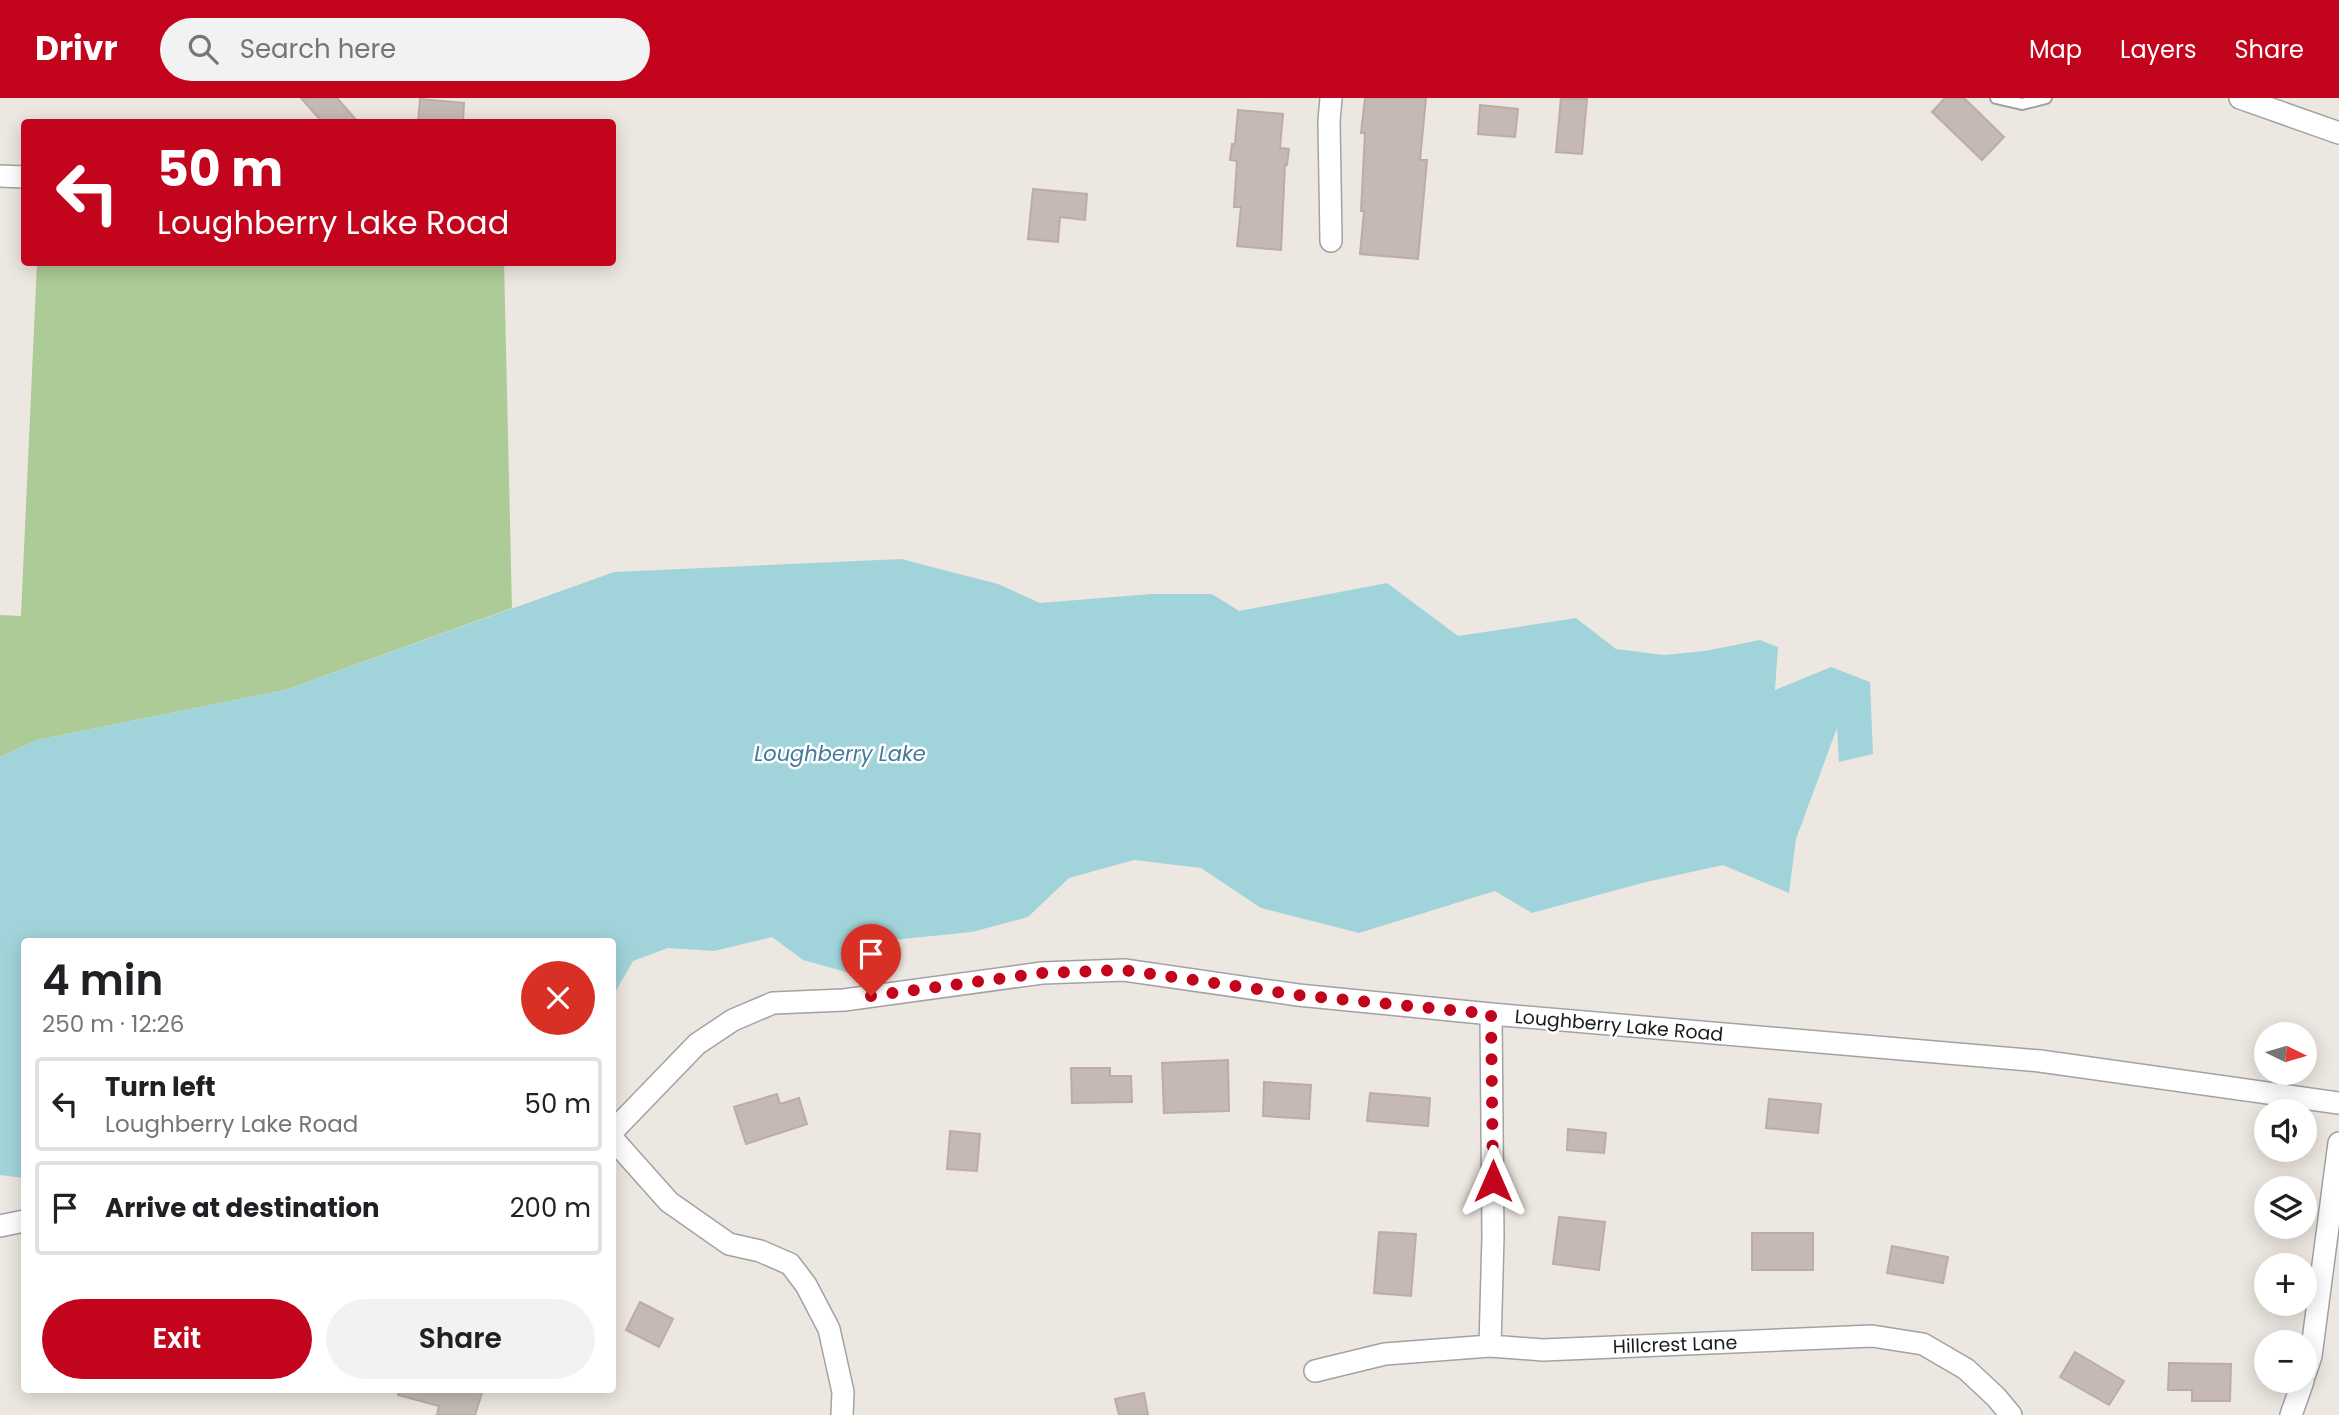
<!DOCTYPE html>
<html lang="en">
<head>
<meta charset="utf-8">
<style>
  body { margin:0; font-family:Poppins,sans-serif; background:#f2f2f2; color:#202124; height:100vh; display:flex; flex-direction:column; font-size:26px; white-space:nowrap }
  * { box-sizing:border-box; margin:0 }
  p { font-size:23px; color:#757577 }
  .icon { flex:none; width:38px; height:38px; fill:none; stroke:currentColor; stroke-width:2; stroke-linecap:round; stroke-linejoin:round }
  .map { position:relative; flex:1; overflow:hidden }
  .sheet { position:absolute; left:21px; top:840px; width:595px; height:455px; display:flex; flex-direction:column; background:#fff; border-radius:7px; box-shadow:0 4px 18px #0003 }
  .sheet>* { flex:none }
  .guide { position:absolute; left:21px; top:21px; width:595px; height:147px; border-radius:7px; box-shadow:0 4px 18px #0003; background:#c2041c; color:#fff; overflow:hidden }
  .needle { width:46px; rotate:95deg }
  .buttons { position:absolute; left:2254px; top:924px; display:grid; gap:14px }
  .buttons a { display:grid; place-items:center; width:63px; height:63px; border-radius:50%; background:#fff; box-shadow:0 4px 18px #0003; font-size:35px }
  .pin { position:absolute; display:grid; place-items:center; width:60px; height:60px; color:#fff; margin:-72px -30px; border-radius:50% 50% 50% 0; rotate:-45deg; box-shadow:0 0 7px #0007 }
  .pin .icon { rotate:45deg }
  .me { position:absolute; width:77px; margin:-38px; rotate:0deg; stroke-linejoin:round; filter:drop-shadow(0 0 5px #0008) }
  .turn { display:flex; align-items:center; gap:24px; height:147px; padding:0 21px; font-size:32px }
  .turn .icon { width:91px; height:91px; stroke-width:2.5 }
  .turn b { display:block; font-size:49px; line-height:60px }
  .round { display:grid; place-items:center; flex:none; width:74px; height:74px; border-radius:37px; background:#f2f2f2 }
  .summary { display:flex; align-items:center; justify-content:space-between; height:119px; padding:0 21px }
  h1 { font-size:42px; font-weight:600; line-height:52px }
  .action { display:flex; gap:14px; margin-top:auto; padding:14px 21px }
  .action a { flex:1; height:80px; border-radius:42px; background:#c2041c; color:#fff; font-size:28px; font-weight:600; line-height:80px; text-align:center }
  .action a+a { background:#f2f2f2; color:#202124 }
  ul { padding:0; list-style:none }
  li { display:flex; align-items:center; gap:21px; height:94px; margin:0 14px 10px; padding:0 7px; border:4px solid #e0e0e0; border-radius:7px }
  li div { flex:1 }
  li b { display:block; font-size:26px }
  li em { font-style:normal }
  header { display:flex; align-items:center; gap:42px; box-sizing:border-box; height:98px; padding:0 35px; background:#c2041c; color:#fff }
  header strong { font-size:33px }
  nav { display:flex; gap:38px; margin-inline-start:auto; font-size:24px }
  .search { width:490px; height:63px; background:#f2f2f2; display:flex; align-items:center; gap:18px; box-sizing:border-box; padding:0 24px; border-radius:38px; color:#757577; font-size:26px }
  .map>svg:first-child { display:block }
  .forest { fill:#accb96 }
  .water { fill:#a1d4da }
  .building { fill:#c4b9b4; stroke:#beaca3; stroke-width:2 }
  .lines { fill:none; stroke-linecap:round; stroke-linejoin:round }
  .service-casing { stroke:#a2a2a2; stroke-width:14 }
  .minor-casing { stroke:#a2a2a2; stroke-width:24 }
  .service { stroke:#fff; stroke-width:10 }
  .minor { stroke:#fff; stroke-width:21 }
  .route { stroke:#c2041c; stroke-width:12; stroke-dasharray:0 21.6 }
  .labels { text-anchor:middle; stroke-width:5; stroke-linejoin:round; paint-order:stroke }
  .street-label { font-size:19px; fill:#1b1b1b; stroke:#fff }
  .water-label { font-size:21px; font-style:italic; fill:#447999; stroke:#fff }
</style>
</head>
<body>
<header>
<strong>Drivr</strong>
<div class="search"><svg class="icon" aria-label="search" viewBox="0 0 24 24"><circle cx="10" cy="10" r="6"/><path d="M15 15l6 6"/></svg>Search here</div>
<nav><a>Map</a><a>Layers</a><a>Share</a></nav>
</header>
<div class="map">
<svg width="2339" height="1317" viewBox="0 0 2339 1317">
  <rect width="100%" height="100%" fill="#ede7e1"/>
  <path class="forest" d="M37,165H504L512,510L285,592L37,642L0,659V517L21,518Z"/>
  <path class="water" d="M901,461L998,486L1040,505L1151,496H1212L1239,513L1387,485L1458,538L1576,520L1616,551L1664,557L1705,553L1760,542L1778,549L1775,592L1831,569L1870,584L1873,656L1839,664L1837,630L1796,741L1789,795L1723,767L1646,784L1532,815L1495,793L1359,835L1261,810L1201,770L1134,762L1069,780L1028,819L972,834L882,843L857,877L803,862L772,839L714,853L668,850L633,863L613,898L612,844H24V1080L0,1077V659L37,642L285,592L614,474Z"/>
  <path class="building" d="M301,0H337L358,24H322Z
    M1365,0H1426L1420,62H1427L1418,161L1360,156L1364,113H1361L1365,35H1361Z
    M1561,0L1587,1L1582,56L1556,54Z
    M1945,0H1964L2004,39L1982,62L1932,14Z
    M420,1L464,5L463,24H418Z
    M1480,7L1518,11L1515,39L1478,36Z
    M1238,12L1283,16L1280,50L1289,51L1287,67H1285L1281,152L1237,148L1241,109H1234L1237,63L1230,62L1232,46H1235Z
    M1033,91L1087,96L1085,122L1060,119L1058,144L1028,141Z
    M1228,962L1229,1013L1164,1015L1162,965Z
    M1071,970H1110V978H1131L1132,1004L1072,1005Z
    M1264,984L1311,987L1309,1021L1263,1018Z
    M1370,995L1430,1000L1428,1028L1367,1023Z
    M777,996L780,1006L799,1000L807,1026L746,1046L734,1009Z
    M1769,1001L1821,1006L1818,1035L1766,1030Z
    M1568,1031L1606,1035L1604,1055L1567,1052Z
    M950,1033L980,1036L977,1073L947,1071Z
    M1559,1119L1605,1124L1599,1172L1553,1166Z
    M1379,1134L1416,1136L1411,1198L1374,1195Z
    M1752,1135H1813V1172H1752Z
    M1892,1148L1948,1159L1943,1185L1887,1175Z
    M640,1204L673,1221L659,1249L626,1232Z
    M2075,1254L2124,1283L2109,1307L2060,1279Z
    M2169,1265L2231,1266L2230,1303H2192V1292H2168Z
    M399,1292H483L475,1317H437L439,1308L398,1297Z
    M1144,1295L1148,1317H1119L1115,1301Z"/>
  <g class="lines">
    <g class="service-casing">
      <path id="service" d="M1996,0L2022,6L2046,0"/>
    </g>
    <g class="minor-casing">
      <path id="minor" d="M2240,0L2339,35
        M0,78L24,79
        M1331,143L1329,23L1331,0
        M612,1034L697,946L733,922L773,905L844,902L1042,875L1124,872L1298,897L1491,916L2040,963L2339,1005
        M612,1040L669,1104L729,1146L760,1153L790,1166L806,1187L829,1231L843,1294L842,1317
        M0,1128L24,1123
        M1490,1248L1493,1139L1491,916
        M1315,1273L1385,1256L1490,1248L1543,1252L1872,1238L1923,1246L1966,1271L1996,1299L2011,1317
        M2305,1276L2311,1258L2339,1045
        M2291,1317L2303,1283"/>
    </g>
    <use href="#service" class="service"/>
    <use href="#minor" class="minor"/>
  </g>
  <g class="lines">
    <path class="route" d="M871,898L1042,875L1124,872L1298,897L1491,916L1493,1083"/>
  </g>
  <g class="labels">
    <g class="street-label">
      <text transform="translate(1619 927) rotate(5)" y="7">Loughberry Lake Road</text>
      <text transform="translate(1675 1246) rotate(-2)" y="7">Hillcrest Lane</text>
    </g>
    <g class="water-label">
      <text x="840" y="663">Loughberry Lake</text>
    </g>
  </g>
</svg>
<div class="buttons">
<a><svg class="needle" viewBox="-14 -14 28 28"><path d="M0-13l5 13h-10z" fill="#e53935"/><path d="M0 13l5-13h-10z" fill="#757577"/></svg></a>
<a><svg class="icon" aria-label="sound" viewBox="0 0 24 24"><path d="M4 9h4l5-4v14l-5-4H4zM17 9q2 3 0 6"/></svg></a>
<a><svg class="icon" aria-label="layers" viewBox="0 0 24 24"><path d="M12 4l9 5-9 5-9-5zM3 14l9 5 9-5"/></svg></a>
<a>+</a>
<a>−</a>
</div>
<div class="pin" style="left:871px;top:898px;background:#d93025"><svg class="icon" aria-label="arrive" viewBox="0 0 24 24"><path d="M6 21V4h12l-3 4 3 4H6"/></svg></div>
<svg class="me" style="left:1493px;top:1083px" viewBox="-20 -20 40 40"><path d="M0-17L14 15 0 8-14 15z" fill="#c2041c" stroke="#fff" stroke-width="4"/></svg>
<div class="guide">
<div class="turn"><svg class="icon" aria-label="left" viewBox="0 0 24 24"><path d="M17 20v-9H6M10 6l-5 5 5 5"/></svg><div><b>50 m</b>Loughberry Lake Road</div></div>
</div>
<section class="sheet">
<div class="summary"><div><h1>4 min</h1><p>250 m · 12:26</p></div><a class="round" style="background:#d93025;color:#fff"><svg class="icon" aria-label="close" viewBox="0 0 24 24"><path d="M6 6l12 12M18 6L6 18"/></svg></a></div>
<ul>
<li><svg class="icon" aria-label="left" viewBox="0 0 24 24"><path d="M17 20v-9H6M10 6l-5 5 5 5"/></svg><div><b>Turn left</b><p>Loughberry Lake Road</p></div><em>50 m</em></li>
<li><svg class="icon" aria-label="arrive" viewBox="0 0 24 24"><path d="M6 21V4h12l-3 4 3 4H6"/></svg><div><b>Arrive at destination</b></div><em>200 m</em></li>
</ul>
<div class="action"><a>Exit</a><a>Share</a></div>
</section>
</div>
</body>
</html>
